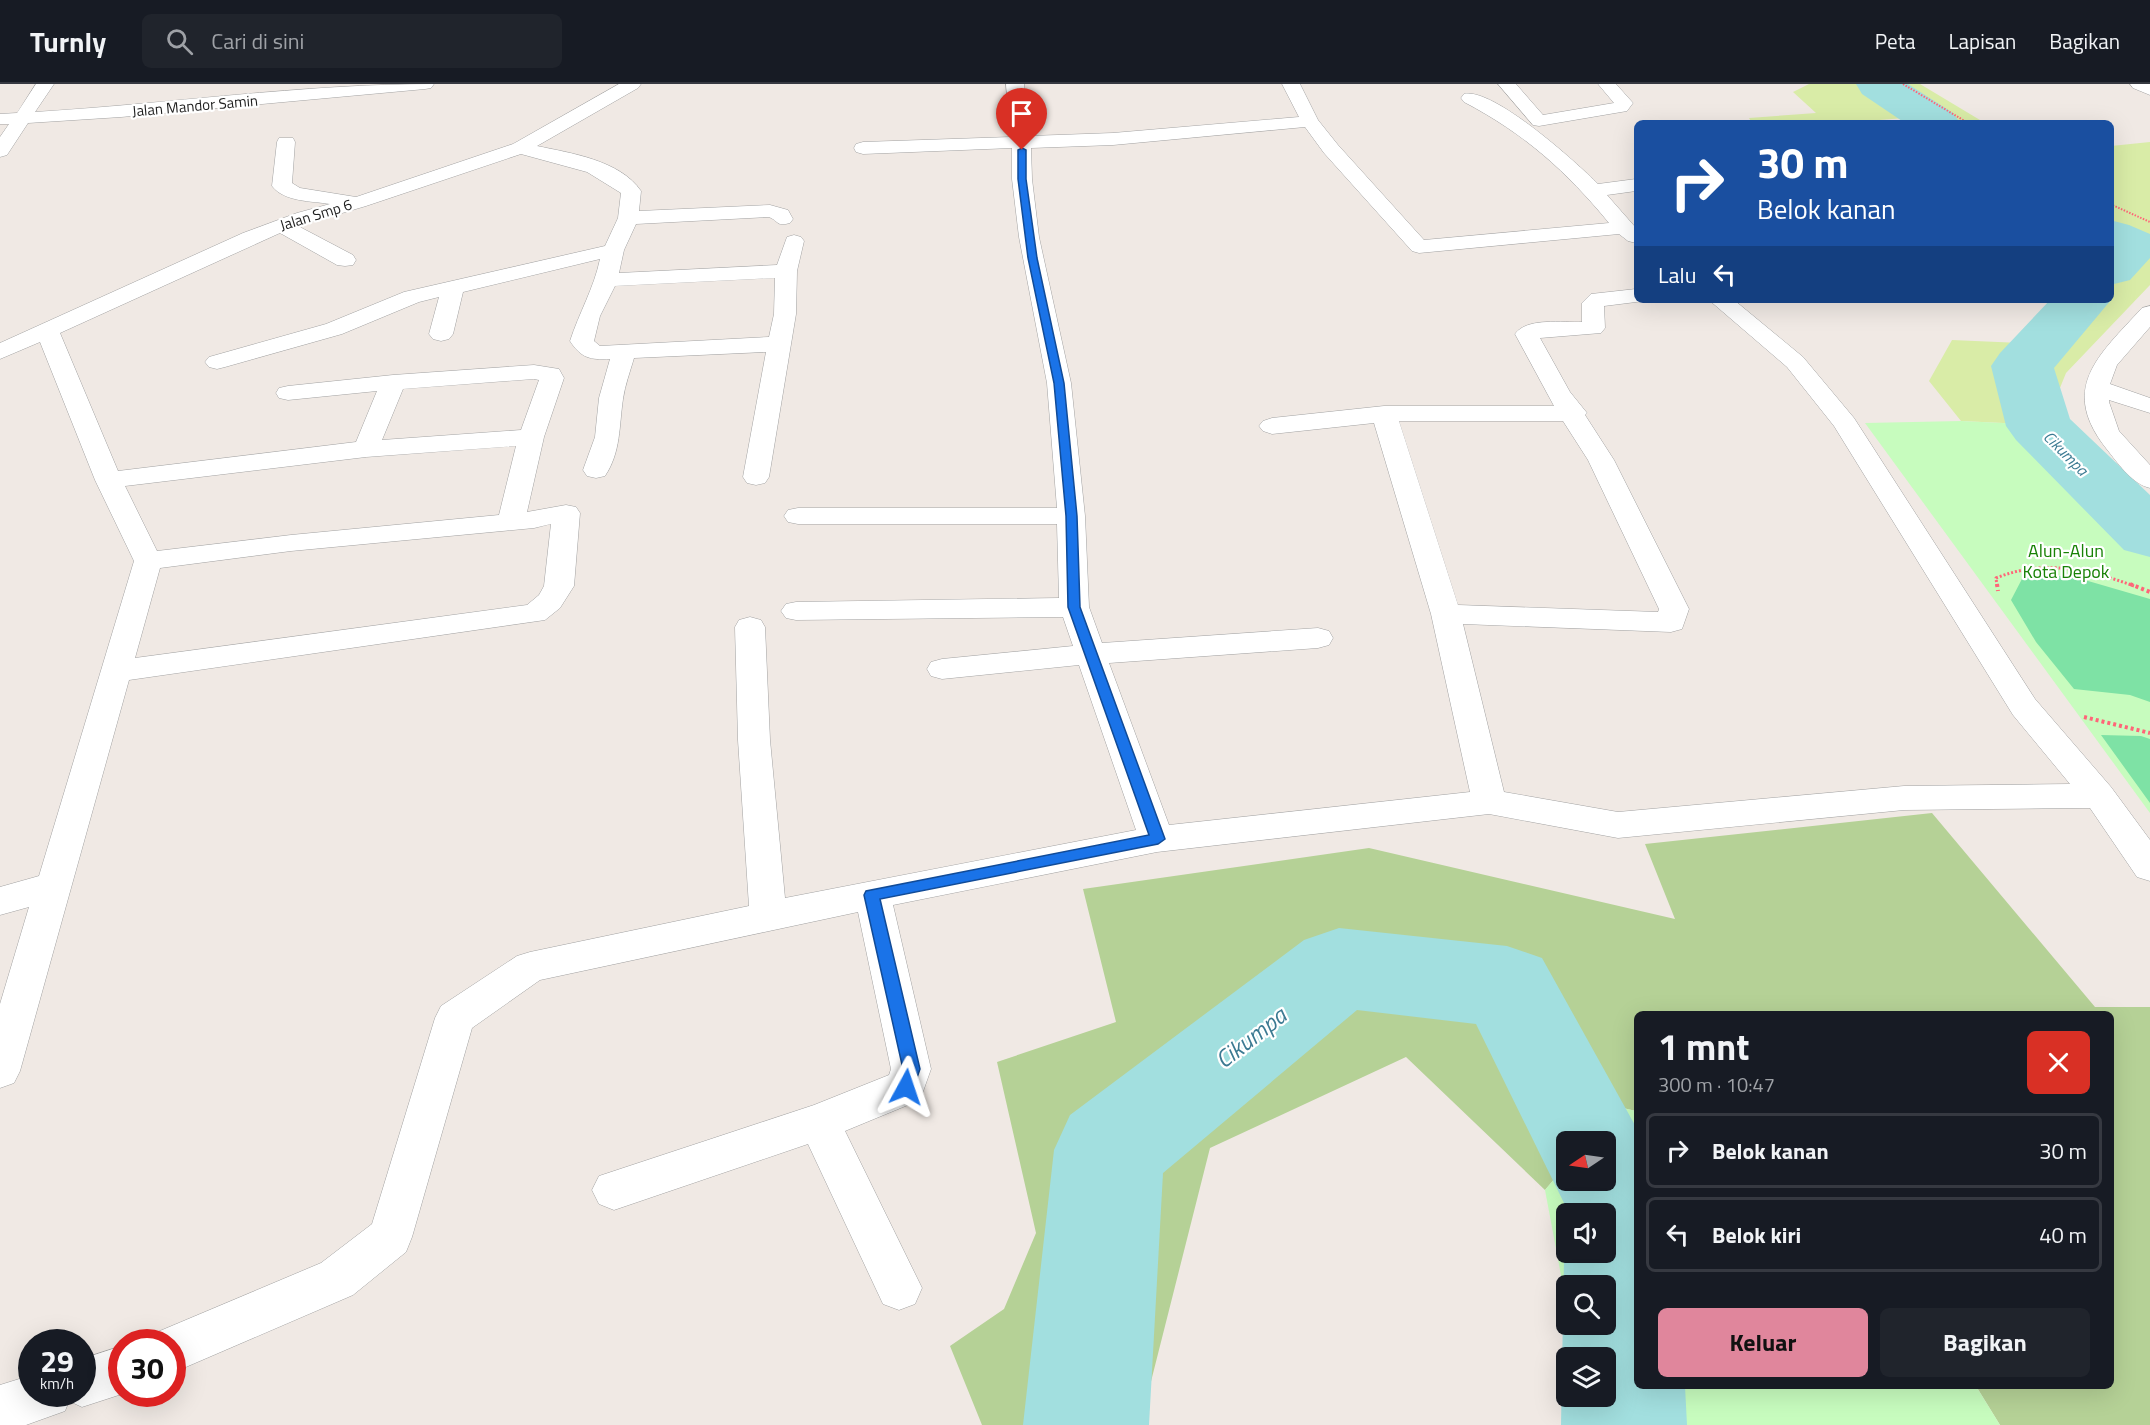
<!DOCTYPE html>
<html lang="id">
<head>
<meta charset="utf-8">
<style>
  body { margin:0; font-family:"Titillium Web",sans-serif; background:#20242c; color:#f1f3f6; height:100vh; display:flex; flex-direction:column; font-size:22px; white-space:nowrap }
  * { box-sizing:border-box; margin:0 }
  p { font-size:20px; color:#9ea1a6 }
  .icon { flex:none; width:33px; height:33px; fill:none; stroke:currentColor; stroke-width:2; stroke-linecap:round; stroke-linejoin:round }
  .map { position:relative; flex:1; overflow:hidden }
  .sheet { position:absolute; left:1634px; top:927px; width:480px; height:378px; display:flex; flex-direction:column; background:#171b24; border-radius:9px; box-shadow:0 6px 24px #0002 }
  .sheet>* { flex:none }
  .hud { position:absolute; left:1634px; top:36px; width:480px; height:183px; border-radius:9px; box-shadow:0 6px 24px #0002; background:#1a4fa0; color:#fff; overflow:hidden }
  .needle { width:39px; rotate:257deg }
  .controls { position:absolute; left:1556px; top:1047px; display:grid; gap:12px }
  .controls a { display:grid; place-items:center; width:60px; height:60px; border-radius:9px; background:#171b24; box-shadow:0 6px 24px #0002; font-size:30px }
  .speed { position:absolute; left:18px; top:1245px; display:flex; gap:12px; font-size:30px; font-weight:700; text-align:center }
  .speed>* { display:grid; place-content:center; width:78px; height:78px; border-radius:50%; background:#171b24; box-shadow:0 6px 24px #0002; line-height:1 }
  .speed small { font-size:15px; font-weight:400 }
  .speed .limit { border:9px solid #d22; background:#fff; color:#111 }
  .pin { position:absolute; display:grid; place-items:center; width:51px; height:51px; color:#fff; margin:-62px -26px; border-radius:50% 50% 50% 0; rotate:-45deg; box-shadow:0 0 6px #0007 }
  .pin .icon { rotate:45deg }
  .me { position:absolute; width:66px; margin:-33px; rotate:5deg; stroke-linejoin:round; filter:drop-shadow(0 0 4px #0008) }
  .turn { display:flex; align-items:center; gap:21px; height:126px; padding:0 24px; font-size:27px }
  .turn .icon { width:78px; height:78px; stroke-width:2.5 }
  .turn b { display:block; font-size:42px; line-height:51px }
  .then { display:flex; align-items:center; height:57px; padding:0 24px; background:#0003; gap:12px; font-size:22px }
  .round { display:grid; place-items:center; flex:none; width:63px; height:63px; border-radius:9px; background:#20242c }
  .summary { display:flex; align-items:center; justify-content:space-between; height:102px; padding:0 24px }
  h1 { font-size:36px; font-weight:700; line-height:45px }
  .button { display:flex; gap:12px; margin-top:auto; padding:12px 24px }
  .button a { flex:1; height:69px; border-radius:9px; background:#e0869c; color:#111; font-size:24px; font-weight:700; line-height:69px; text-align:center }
  .button a+a { background:#20242c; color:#f1f3f6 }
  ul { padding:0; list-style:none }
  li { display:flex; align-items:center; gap:18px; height:75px; margin:0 12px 9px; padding:0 12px; border:3px solid #363941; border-radius:9px }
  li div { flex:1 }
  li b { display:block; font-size:22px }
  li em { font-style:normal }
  header { display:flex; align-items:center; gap:36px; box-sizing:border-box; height:84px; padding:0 30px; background:#171b24; border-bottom:2px solid #363941 }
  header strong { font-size:28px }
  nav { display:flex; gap:33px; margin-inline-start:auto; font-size:21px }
  .search { width:420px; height:54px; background:#20242c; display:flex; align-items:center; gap:15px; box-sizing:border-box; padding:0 21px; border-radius:9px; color:#9ea1a6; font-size:22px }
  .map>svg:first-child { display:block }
  .grass { fill:#d9eca7 }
  .forest { fill:#b5d196 }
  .park { fill:#c7fcbe; fill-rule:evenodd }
  .pitch { fill:#7ee2a5 }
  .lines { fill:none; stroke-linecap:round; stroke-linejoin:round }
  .river { fill:#a2dfdf; fill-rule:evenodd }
  .minor-casing { stroke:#a2a2a2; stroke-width:1 }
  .path-far2 { stroke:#ff6578; stroke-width:2; stroke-dasharray:1.5 1.5; stroke-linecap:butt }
  .path-far1 { stroke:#ff6578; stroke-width:3; stroke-dasharray:2 2; stroke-linecap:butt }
  .path { stroke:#ff6578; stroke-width:4; stroke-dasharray:3 3; stroke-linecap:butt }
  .minor { fill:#fff; fill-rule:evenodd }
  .route { fill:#1a73e8; stroke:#114b97; stroke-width:1.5 }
  .labels { text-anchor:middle; stroke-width:4.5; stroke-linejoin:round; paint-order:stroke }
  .far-street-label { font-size:15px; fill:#1e1e1e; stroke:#fff }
  .far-water-label { font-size:16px; font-style:italic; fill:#3b7a92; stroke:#fff }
  .park-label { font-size:18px; fill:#188206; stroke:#fff }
  .near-water-label { font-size:24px; font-style:italic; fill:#3b7a92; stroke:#fff }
</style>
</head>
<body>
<header>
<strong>Turnly</strong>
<div class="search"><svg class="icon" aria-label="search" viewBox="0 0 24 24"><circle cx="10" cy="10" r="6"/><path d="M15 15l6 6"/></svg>Cari di sini</div>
<nav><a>Peta</a><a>Lapisan</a><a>Bagikan</a></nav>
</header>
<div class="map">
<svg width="2150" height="1341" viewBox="0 0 2150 1341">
  <rect width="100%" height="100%" fill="#f0e9e4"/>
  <path class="grass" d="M1809,0H1920L1985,39H1925L1917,33L1867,37L1868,39H1752L1749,34L1816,29L1793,8Z
    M2150,58V201L2066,289L2045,341L1961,337L1929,297L1952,256L2021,259L2055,216H2110L2111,62Z"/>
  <path class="forest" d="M1932,729L2095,923H2150V1341H2000L1976,1302H2110V930H1636V1027L1614,1022L1585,1057L1566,1058V1081L1545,1106L1406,973L1210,1064L1140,1341H982L950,1262L1004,1225L1036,1149L997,978L1116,938L1083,805L1369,764L1675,835L1645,760Z"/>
  <path class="park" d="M1961,337L2045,341L2150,447V729L1865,339Z
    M1614,1022L1636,1027V1302H1976L2000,1341H1588L1583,1313L1605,1312V1274L1576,1273L1570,1241L1605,1240V1202H1566V1218L1545,1106L1566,1081V1096H1605V1058L1585,1057ZM1566,1130H1605V1168H1566Z"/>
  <path class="pitch" d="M2071,492L2150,515V618L2130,611L2074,605L2036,558L2011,516L2023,493Z
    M2101,651L2141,652L2150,655V719Z"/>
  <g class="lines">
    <path class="river" d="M1856,0H1908L1953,29L1960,39H1905L1862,10Z
      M2110,136L2129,141L2150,150V174L2130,196L2110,201Z
      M2110,215L2111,216L2054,284L2070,335L2150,411V473L2124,466L2016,356L2006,342L1991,282L2000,269L2050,216Z
      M1339,844L1507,862L1542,874L1636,1043V1302H1685L1687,1341H1561L1565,1121L1476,940L1357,926L1163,1089L1149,1341H1023L1054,1066L1070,1031L1304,856ZM1566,1058H1605V1096H1566ZM1566,1130H1605V1168H1566ZM1566,1202H1605V1240H1566ZM1566,1274H1605V1312H1566Z"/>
    <g class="minor-casing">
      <path id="minor" d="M36,0H54L35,28C168,20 301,0 434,0L431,4L425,5L121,33L28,39L7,71L0,73V53L9,40H0V30L17,29Z
        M619,0H641L638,4L537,62C570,69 620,76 641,107L639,127L770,121L788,126L793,135L790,139C776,143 779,137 769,133L636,140L624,166L619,189L777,181L787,153L794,151L801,153L804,157L797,187L796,230L769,393L765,399L756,401L747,399L743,393L766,268L634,274C630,288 625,301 623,315C619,342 621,368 605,392L596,394L587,392L583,386L595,353L599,314L610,275C590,276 581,274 570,257C579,229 594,204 600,175L463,208L453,250L449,255L441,257L433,255L429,250L439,213L419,218L342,250L225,283L217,285L209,283L205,278L209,273L326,240L404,208L605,162L618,134L621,109L587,88L521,70L366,122L298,142L353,171L356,176L353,181L345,182L337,181L280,149L60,249L118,387L356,358L377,307L288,316L279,314L276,309L279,304L288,302L393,291L534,281L559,285L564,294L544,353L527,428L566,421L576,423L580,429L574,502L560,524L545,536L129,596L20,987L14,999L0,1004V920L29,823L0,831V803L39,792L134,477L95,396L40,258L0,275V259L243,149L297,129L330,120C312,117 284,118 272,102L277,58L279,54H293L295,58L292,99L300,104L356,113L513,60ZM775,194L774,230L769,253L600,262L594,257L600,232L615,202ZM534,295L539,296L521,346L382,356L403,305ZM516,362L499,431L291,451L157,467L125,402L366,373ZM551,440L544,502L539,511L527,521L135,574L160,484L291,467L534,444Z
        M1006,0H1024L1030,52L1113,49L1299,33L1282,0H1300L1318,36L1338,61L1424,156L1609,139C1566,87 1525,50 1464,18L1461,14L1464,10C1493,3 1577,79 1598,100L1636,95V107L1607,111L1636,144V159L1628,157L1619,150L1419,169L1412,167L1324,69L1305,43L1113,61L1031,64L1032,95L1039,153L1071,299L1085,432L1089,523L1102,559L1318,544L1329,547L1333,554L1329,561L1318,564L1109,579L1169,741L1470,708L1431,530L1374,339L1272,350L1263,347L1259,342L1263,337L1272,334L1384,322H1554L1515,250C1527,233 1563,239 1582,238V219L1591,210L1636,205V216L1644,217L1604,222L1605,244L1601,249L1540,254L1570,308L1587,329L1585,331L1614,376L1689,525L1682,545L1671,548L1463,540L1504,708L1618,728L1904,702L2070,700L2013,631L1834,342L1787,283L1709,216H1734L1803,273L1854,334L2035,615L2111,703L2150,756V797L2137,793L2090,724L1904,726L1618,754L1489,730L1157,768L893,821L931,985L920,1016L845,1047L922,1204L915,1220L899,1226L883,1220L808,1060L614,1126L599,1120L592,1106L599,1092L814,1021L889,991L891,985L858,828L540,896L472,944L412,1153L406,1168L353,1211L172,1289V1258H152L155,1249L321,1179L372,1140L435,934L441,922L517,872L530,868L749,822L738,656L735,543L739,536L750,533L761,536L765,543L770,656L785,814L1136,746L1079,581L942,595L931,592L927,585L931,578L942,575L1073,562L1063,533L796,536L786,534L781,527L786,520L796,518L1059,514L1057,440H798L788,438L784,432L788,426L798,424H1057L1047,299L1019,153L1012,95V64L863,70L856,68L854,64L856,60L863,58L1011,53ZM1399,337H1563L1588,376L1659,525L1658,528L1458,521Z
        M1498,0H1516L1543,31L1614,19L1598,0H1616L1633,19L1627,27L1539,42L1533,41Z
        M2130,0H2150V11L2133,4Z
        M2150,222V243L2117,281L2110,300L2150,314V329L2109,316V318L2119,347L2150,381V404C2133,400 2120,382 2109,368C2057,305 2098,272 2142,224Z
        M122,1262V1310L82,1323L69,1317L65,1327L26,1341H0V1301L32,1291V1310H82V1275Z"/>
    </g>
    <path class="path-far2" d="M1903,0L1968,39
      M2110,120L2150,138"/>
    <path class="path-far1" d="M1997,502L1996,494C2043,475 2088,485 2134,502"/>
    <path class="path" d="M1997,500L1998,507
      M2130,500L2150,508
      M2084,633L2150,649"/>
    <use href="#minor" class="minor"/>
  </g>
  <path class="route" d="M1022,64L1026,66V95L1037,174L1064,299L1077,432L1080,523L1165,755L1158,760L880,815L920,985L912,1008L906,1010L900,1008L898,1003L903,985L864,811L866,807L1149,751L1068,523L1066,432L1054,299L1028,174L1018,95V66Z"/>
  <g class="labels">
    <g class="far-street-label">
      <text transform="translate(195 22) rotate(-5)" y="5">Jalan Mandor Samin</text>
      <text transform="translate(316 131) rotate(-17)" y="5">Jalan Smp 6</text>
    </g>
    <g class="far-water-label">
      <text transform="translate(2066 369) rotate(45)" y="6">Cikumpa</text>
    </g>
    <g class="park-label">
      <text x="2066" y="473">Alun-Alun<tspan x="2066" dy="21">Kota Depok</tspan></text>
    </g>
    <g class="near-water-label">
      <text transform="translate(1251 954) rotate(-38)" y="8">Cikumpa</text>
    </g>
  </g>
</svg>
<div class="controls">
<a><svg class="needle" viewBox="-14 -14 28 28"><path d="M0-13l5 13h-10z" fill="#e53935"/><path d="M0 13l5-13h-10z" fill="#9ea1a6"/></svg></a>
<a><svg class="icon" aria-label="sound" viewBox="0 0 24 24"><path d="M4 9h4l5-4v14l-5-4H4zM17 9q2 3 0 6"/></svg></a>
<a><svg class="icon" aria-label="search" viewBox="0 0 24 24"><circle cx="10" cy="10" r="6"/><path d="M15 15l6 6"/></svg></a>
<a><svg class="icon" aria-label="layers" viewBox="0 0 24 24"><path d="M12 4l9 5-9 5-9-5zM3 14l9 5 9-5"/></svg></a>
</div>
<div class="speed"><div>29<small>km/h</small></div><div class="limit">30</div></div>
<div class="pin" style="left:1022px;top:66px;background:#d93025"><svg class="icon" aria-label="arrive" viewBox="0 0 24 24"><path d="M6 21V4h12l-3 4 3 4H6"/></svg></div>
<svg class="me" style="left:906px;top:1003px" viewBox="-20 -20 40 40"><path d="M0-17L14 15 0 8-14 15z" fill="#1a73e8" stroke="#fff" stroke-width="4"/></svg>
<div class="hud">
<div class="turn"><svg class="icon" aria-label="right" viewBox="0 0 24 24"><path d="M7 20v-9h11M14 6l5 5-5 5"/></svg><div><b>30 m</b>Belok kanan</div></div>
<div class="then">Lalu<svg class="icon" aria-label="left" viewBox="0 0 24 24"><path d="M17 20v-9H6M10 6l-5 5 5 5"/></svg></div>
</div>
<section class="sheet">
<div class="summary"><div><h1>1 mnt</h1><p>300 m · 10:47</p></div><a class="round" style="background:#d93025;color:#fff"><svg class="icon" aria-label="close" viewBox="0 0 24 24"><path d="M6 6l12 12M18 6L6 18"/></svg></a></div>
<ul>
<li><svg class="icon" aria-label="right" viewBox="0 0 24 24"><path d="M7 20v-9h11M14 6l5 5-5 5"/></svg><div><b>Belok kanan</b></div><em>30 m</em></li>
<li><svg class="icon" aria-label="left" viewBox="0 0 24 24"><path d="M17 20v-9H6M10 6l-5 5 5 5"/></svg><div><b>Belok kiri</b></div><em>40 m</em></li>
</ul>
<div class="button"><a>Keluar</a><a>Bagikan</a></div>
</section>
</div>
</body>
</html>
